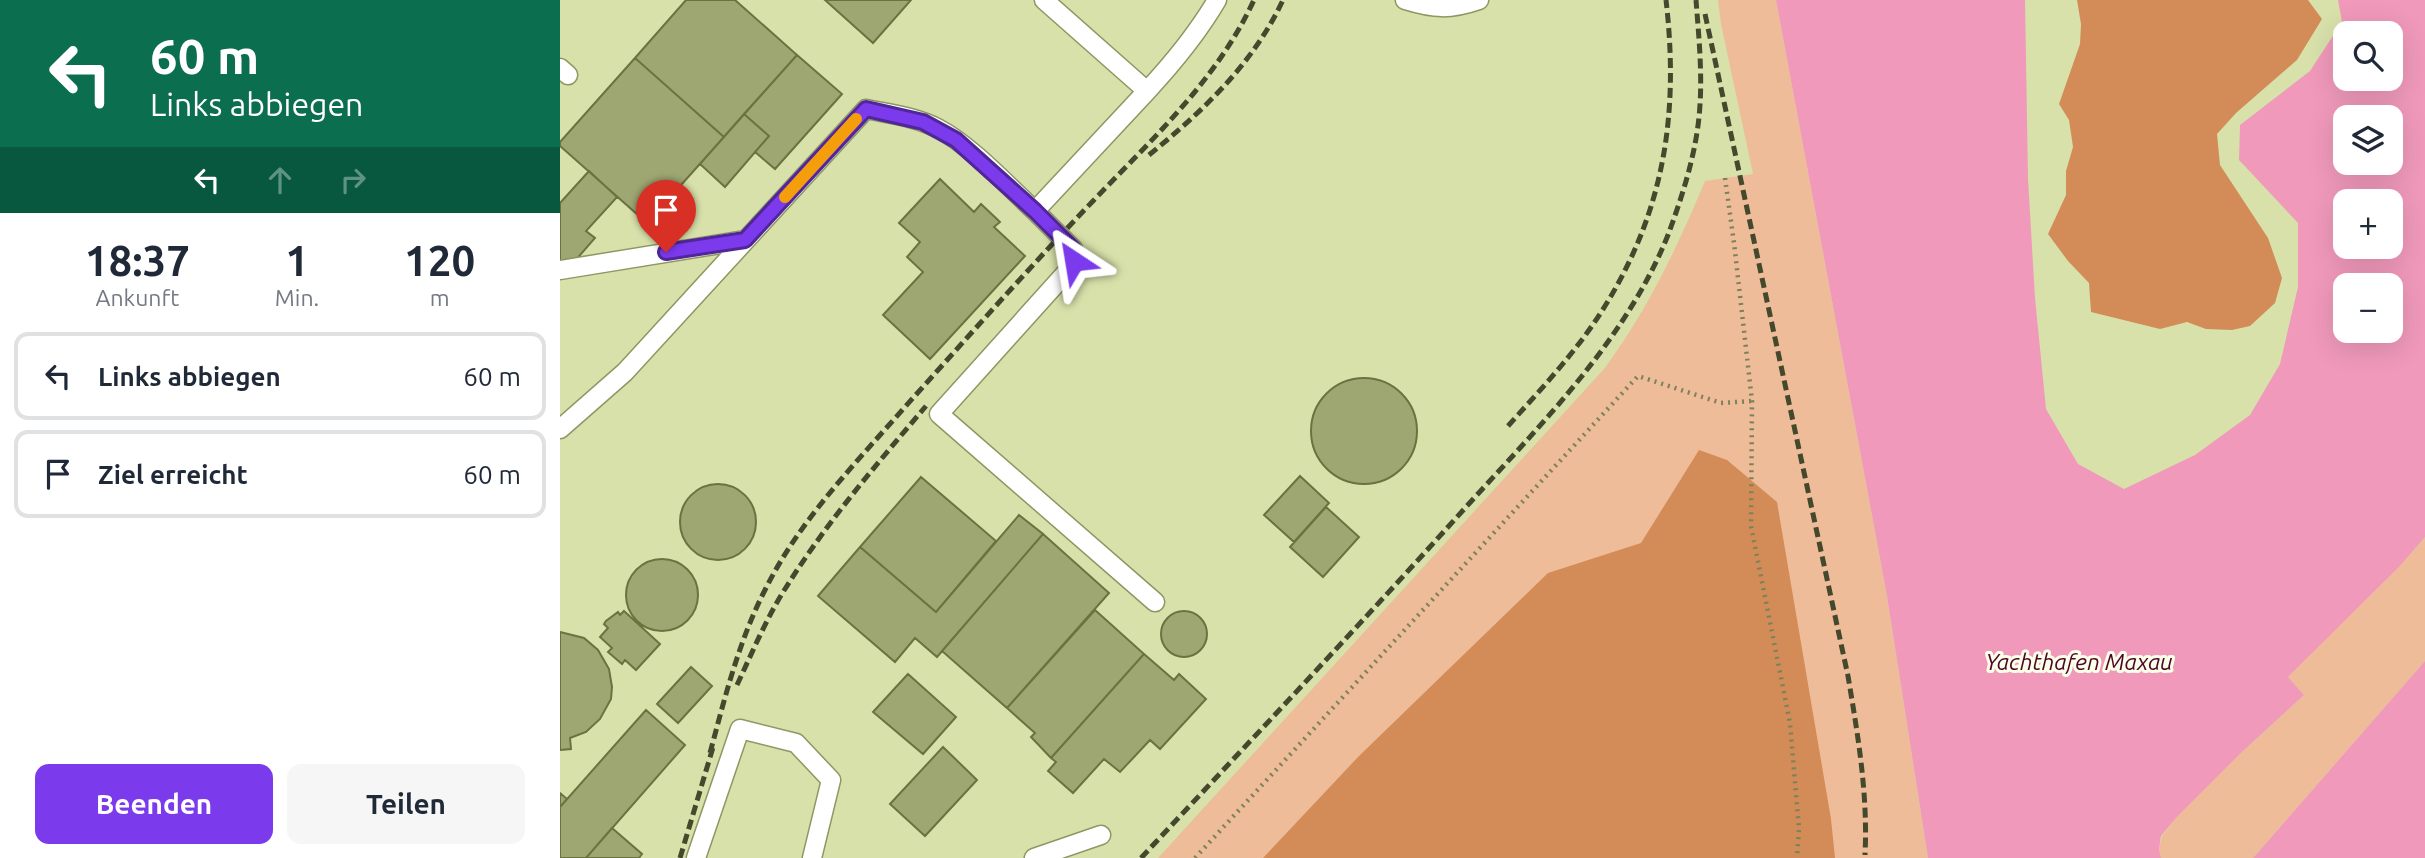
<!DOCTYPE html>
<html lang="de">
<head>
<meta charset="utf-8">
<style>
  body { margin:0; font-family:Ubuntu,sans-serif; background:#f6f6f7; color:#1f2937; height:100vh; display:flex; flex-direction:column; font-size:26px; white-space:nowrap }
  * { box-sizing:border-box; margin:0 }
  p { font-size:23px; color:#747a83 }
  .icon { flex:none; width:38px; height:38px; fill:none; stroke:currentColor; stroke-width:2; stroke-linecap:round; stroke-linejoin:round }
  .map { position:relative; flex:1; overflow:hidden }
  .sheet { display:flex; flex-direction:column; background:#fff; width:560px }
  .sheet>* { flex:none }
  .guide { background:#0b6e4f; color:#fff; overflow:hidden }
  .buttons { position:absolute; left:1773px; top:21px; display:grid; gap:14px }
  .buttons a { display:grid; place-items:center; width:70px; height:70px; border-radius:14px; background:#fff; box-shadow:0 7px 28px #0002; font-size:35px }
  .pin { position:absolute; display:grid; place-items:center; width:60px; height:60px; color:#fff; margin:-72px -30px; border-radius:50% 50% 50% 0; rotate:-45deg; box-shadow:0 0 7px #0007 }
  .pin .icon { rotate:45deg }
  .me { position:absolute; width:77px; margin:-38px; rotate:327deg; stroke-linejoin:round; filter:drop-shadow(0 0 5px #0008) }
  .turn { display:flex; align-items:center; gap:24px; height:147px; padding:0 35px; font-size:32px }
  .turn .icon { width:91px; height:91px; stroke-width:2.5 }
  .turn b { display:block; font-size:49px; line-height:60px }
  .lanes { display:flex; align-items:center; height:66px; padding:0 35px; background:#0003; justify-content:center; gap:35px; direction:ltr }
  .lanes .off { opacity:.35 }
  .eta { display:flex; justify-content:space-evenly; align-items:center; height:119px; text-align:center }
  .eta b { font-size:42px; font-weight:700; line-height:49px }
  .cta { display:flex; gap:14px; margin-top:auto; padding:14px 35px }
  .cta a { flex:1; height:80px; border-radius:14px; background:#7c3aed; color:#fff; font-size:28px; font-weight:700; line-height:80px; text-align:center }
  .cta a+a { background:#f6f6f7; color:#1f2937 }
  ul { padding:0; list-style:none }
  li { display:flex; align-items:center; gap:21px; height:88px; margin:0 14px 10px; padding:0 21px; border:4px solid #e0e1e3; border-radius:14px }
  li div { flex:1 }
  li b { display:block; font-size:26px }
  li em { font-style:normal }
  main { display:flex; flex:1; min-height:0 }
  .map>svg:first-child { display:block }
  .green { fill:#eebc99 }
  .forest { fill:#d38c57 }
  .water { fill:#f099ba; fill-rule:evenodd }
  .building { fill:#9ea772; stroke:#6b723f; stroke-width:2 }
  .lines { fill:none; stroke-linecap:round; stroke-linejoin:round }
  .lane-casing { stroke:#8e9662; stroke-width:21 }
  .path { stroke:#7b815b; stroke-width:4.5; stroke-dasharray:2 5; stroke-linecap:butt }
  .lane { stroke:#fff; stroke-width:18 }
  .rail { stroke:#44482c; stroke-width:5; stroke-dasharray:10 5; stroke-linecap:butt }
  .route-casing { stroke:#51269a; stroke-width:18 }
  .route { stroke:#7c3aed; stroke-width:12 }
  .slow { stroke:#f59e0b; stroke-width:12 }
  .labels { text-anchor:middle; stroke-width:6; stroke-linejoin:round; paint-order:stroke }
  .water-label { font-size:23px; font-style:italic; fill:#51032c; stroke:#faffe8 }
</style>
</head>
<body>
<main>
<section class="sheet">
<div class="guide">
<div class="turn"><svg class="icon" aria-label="left" viewBox="0 0 24 24"><path d="M17 20v-9H6M10 6l-5 5 5 5"/></svg><div><b>60 m</b>Links abbiegen</div></div>
<div class="lanes"><svg class="icon" aria-label="left" viewBox="0 0 24 24"><path d="M17 20v-9H6M10 6l-5 5 5 5"/></svg><svg class="icon off" aria-label="ahead" viewBox="0 0 24 24"><path d="M12 20V5M6 11l6-6 6 6"/></svg><svg class="icon off" aria-label="right" viewBox="0 0 24 24"><path d="M7 20v-9h11M14 6l5 5-5 5"/></svg></div>
</div>
<div class="eta">
<div><b>18:37</b><p>Ankunft</p></div>
<div><b>1</b><p>Min.</p></div>
<div><b>120</b><p>m</p></div>
</div>
<ul>
<li><svg class="icon" aria-label="left" viewBox="0 0 24 24"><path d="M17 20v-9H6M10 6l-5 5 5 5"/></svg><div><b>Links abbiegen</b></div><em>60 m</em></li>
<li><svg class="icon" aria-label="arrive" viewBox="0 0 24 24"><path d="M6 21V4h12l-3 4 3 4H6"/></svg><div><b>Ziel erreicht</b></div><em>60 m</em></li>
</ul>
<div class="cta"><a>Beenden</a><a>Teilen</a></div>
</section>
<div class="map">
<svg width="1865" height="858" viewBox="0 0 1865 858">
  <rect width="100%" height="100%" fill="#d8e1aa"/>
  <path class="green" d="M1158,0H1216L1327,596L1368,858H598L1044,369C1087,311 1117,248 1145,181L1193,174L1161,24Z
    M1865,537V661L1693,858H1601L1599,849L1602,836L1616,818L1683,751L1744,695L1728,677L1839,567Z"/>
  <path class="forest" d="M1517,0H1748L1762,19L1737,60L1676,113L1657,134L1660,165L1708,238L1722,278L1715,303L1690,326L1672,330L1646,329L1627,322L1600,329L1531,312L1529,283L1508,261L1488,234L1506,195V171L1513,147L1509,120L1499,104L1520,44L1521,24Z
    M1139,450L1167,460L1217,502L1271,819L1275,858H703L799,756L988,573L1081,543Z"/>
  <path class="water" d="M1216,0H1465L1468,179L1475,298L1486,409L1518,464L1564,489L1635,455L1690,415L1720,364L1738,287V223L1679,160L1680,125L1750,71L1782,22L1778,0H1865V537L1839,567L1728,677L1744,695L1683,751L1616,818L1601,836L1599,849L1601,858H1368L1327,596ZM1785,33H1830V79H1785ZM1785,117H1830V163H1785ZM1785,201H1830V247H1785ZM1785,285H1830V331H1785Z
    M1865,661V858H1693Z"/>
  <path class="building" d="M126,0H175L237,55L164,137L75,58Z
    M265,0H351L313,43Z
    M237,55L282,94L215,169L195,152L209,136L184,114Z
    M75,58L164,137L87,223L0,146V142Z
    M184,114L209,136L165,187L140,164Z
    M29,171L57,197L26,231L35,238L0,278V203Z
    M380,179L414,212L421,204L440,222L434,227L465,256L370,359L323,315L363,272L347,257L360,242L339,223Z
    M751 431a53 53 0 1 1 106 0a53 53 0 1 1-106 0Z
    M740,476L769,503L734,542L704,515Z
    M361,477L436,541L376,612L300,547Z
    M120 522a38 38 0 1 1 76 0a38 38 0 1 1-76 0Z
    M766,507L799,537L763,577L730,547Z
    M459,515L483,534L377,657L355,638L335,662L258,596L300,547L376,612Z
    M483,534L549,593L447,708L382,651Z
    M66 595a36 36 0 1 1 72 0a36 36 0 1 1-72 0Z
    M535,610L584,654L491,758L471,737L475,733L447,708Z
    M601 634a23 23 0 1 1 46 0a23 23 0 1 1-46 0Z
    M64,611L100,644L76,670L65,660L62,664L48,652L52,648L40,637L48,628L44,624L46,621L58,612L60,615Z
    M0,632L24,638L38,650L49,669L52,687L51,699L40,719L26,732L10,738L11,749L0,750Z
    M584,654L614,680L619,674L646,699L600,749L590,740L560,772L544,759L513,793L488,771L496,762L491,758Z
    M131,667L152,686L118,723L97,704Z
    M348,674L396,717L363,754L313,712Z
    M86,710L125,745L26,858H0V807Z
    M383,747L417,780L365,836L330,804Z
    M0,793L7,799L0,807Z
    M52,828L82,854L79,858H26Z"/>
  <g class="lines">
    <g class="lane-casing">
      <path id="lane" d="M484,0L587,91C614,62 637,34 657,0
        M845,0C874,9 890,10 919,0
        M0,68L8,75
        M587,91L475,211L513,249L515,260L512,266L379,414L595,602
        M0,270L185,240
        M0,429L65,372L306,109C330,114 357,117 379,129C410,145 448,186 475,211
        M136,858L180,729L236,743L271,780L252,858
        M474,858L541,835"/>
    </g>
    <path class="path" d="M1165,178L1174,243L1192,401L1191,526L1230,723L1239,829L1237,858
      M635,858L1078,376L1161,403L1192,401"/>
    <use href="#lane" class="lane"/>
    <path class="rail" d="M1145,14L1288,676C1298,736 1308,794 1305,855
      M589,155C643,111 693,64 723,0
      M948,426C982,388 1018,350 1045,306C1105,209 1119,112 1106,0
      M177,685C192,653 206,619 225,589C266,523 316,465 366,406
      M150,753C165,697 179,640 206,588C240,520 294,465 344,408C406,339 468,269 533,201C593,138 657,80 694,0
      M120,858L154,744
      M581,858C690,741 800,625 906,507C981,424 1066,340 1108,235C1122,197 1135,157 1139,117C1143,78 1139,39 1136,0"/>
  </g>
  <g class="lines">
    <g class="route-casing">
      <path id="route" d="M106,252L185,240L306,109L363,122L396,140L475,211L513,249L514,261"/>
    </g>
    <use href="#route" class="route"/>
    <path class="slow" d="M225,197L296,119"/>
  </g>
  <g class="labels">
    <g class="water-label">
      <text x="1519" y="670">Yachthafen Maxau</text>
    </g>
  </g>
</svg>
<div class="buttons">
<a><svg class="icon" aria-label="search" viewBox="0 0 24 24"><circle cx="10" cy="10" r="6"/><path d="M15 15l6 6"/></svg></a>
<a><svg class="icon" aria-label="layers" viewBox="0 0 24 24"><path d="M12 4l9 5-9 5-9-5zM3 14l9 5 9-5"/></svg></a>
<a>+</a>
<a>−</a>
</div>
<div class="pin" style="left:106px;top:252px;background:#d93025"><svg class="icon" aria-label="arrive" viewBox="0 0 24 24"><path d="M6 21V4h12l-3 4 3 4H6"/></svg></div>
<svg class="me" style="left:514px;top:261px" viewBox="-20 -20 40 40"><path d="M0-17L14 15 0 8-14 15z" fill="#7c3aed" stroke="#fff" stroke-width="4"/></svg>
</div>
</main>
</body>
</html>
